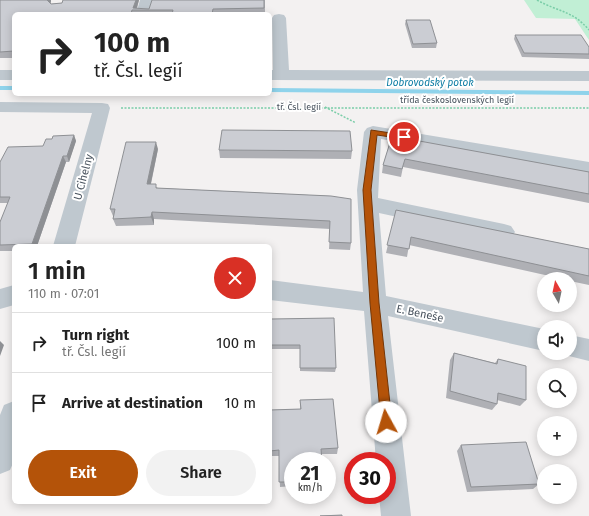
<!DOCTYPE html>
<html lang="en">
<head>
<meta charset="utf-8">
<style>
  body { margin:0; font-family:"Fira Sans",sans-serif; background:#f2f2f2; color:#222; height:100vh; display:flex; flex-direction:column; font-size:15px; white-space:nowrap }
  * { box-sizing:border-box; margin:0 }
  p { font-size:13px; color:#767676 }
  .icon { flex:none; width:22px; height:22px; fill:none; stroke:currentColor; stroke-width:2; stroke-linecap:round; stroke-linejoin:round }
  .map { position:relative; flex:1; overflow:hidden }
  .details { position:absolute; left:12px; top:244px; width:260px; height:260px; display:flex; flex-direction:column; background:#fff; border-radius:6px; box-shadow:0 2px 10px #0003 }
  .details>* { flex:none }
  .hud { position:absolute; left:12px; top:12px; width:260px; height:84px; border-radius:6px; box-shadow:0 2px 10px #0003; background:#fff; color:#222; overflow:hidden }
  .needle { width:26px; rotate:351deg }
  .controls { position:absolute; left:537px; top:272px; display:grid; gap:8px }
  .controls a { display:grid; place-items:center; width:40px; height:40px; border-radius:50%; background:#fff; box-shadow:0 2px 10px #0003; font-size:20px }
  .speed { position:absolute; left:284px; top:452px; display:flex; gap:8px; font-size:20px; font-weight:700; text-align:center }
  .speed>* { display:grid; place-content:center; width:52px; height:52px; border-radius:50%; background:#fff; box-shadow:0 2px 10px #0003; line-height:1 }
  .speed small { font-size:10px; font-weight:400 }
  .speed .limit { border:6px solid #d22; background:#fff; color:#111 }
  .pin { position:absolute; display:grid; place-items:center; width:34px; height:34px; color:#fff; margin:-17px; border:2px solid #fff; border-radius:50%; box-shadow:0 1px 4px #0007 }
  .me { position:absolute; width:44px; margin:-22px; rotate:354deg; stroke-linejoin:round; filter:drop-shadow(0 0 3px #0008) }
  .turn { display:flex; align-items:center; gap:14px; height:84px; padding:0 16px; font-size:18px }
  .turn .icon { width:52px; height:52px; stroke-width:2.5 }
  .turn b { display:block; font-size:28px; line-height:34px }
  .round { display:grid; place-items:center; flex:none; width:42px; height:42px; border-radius:21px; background:#f2f2f2 }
  .headline { display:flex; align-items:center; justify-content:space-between; height:68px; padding:0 16px }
  h1 { font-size:24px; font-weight:600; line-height:30px }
  .action { display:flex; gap:8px; margin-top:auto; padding:8px 16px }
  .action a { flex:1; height:46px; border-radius:24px; background:#b45309; color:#fff; font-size:16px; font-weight:600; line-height:46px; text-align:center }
  .action a+a { background:#f2f2f2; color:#222 }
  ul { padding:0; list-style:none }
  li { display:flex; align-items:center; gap:12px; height:60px; padding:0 16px; border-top:1px solid #e0e0e0 }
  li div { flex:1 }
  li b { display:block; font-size:15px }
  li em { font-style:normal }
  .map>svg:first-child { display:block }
  .green { fill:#c1efd5 }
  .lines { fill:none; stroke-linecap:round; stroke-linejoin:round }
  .stream { fill:#8fd3eb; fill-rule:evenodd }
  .path { stroke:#7acda8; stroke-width:1.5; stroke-dasharray:2 1.5; stroke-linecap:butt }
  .minor { fill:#bfc8cf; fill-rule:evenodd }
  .wall { fill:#afb0b5 }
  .shaded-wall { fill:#8e9094 }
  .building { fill:#cbcdd3; stroke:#8e9094 }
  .route { fill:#b45309; stroke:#753606 }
  .labels { text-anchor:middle; stroke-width:4; stroke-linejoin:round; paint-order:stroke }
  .far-street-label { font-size:9px; fill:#49535e; stroke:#fff }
  .far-water-label { font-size:10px; font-style:italic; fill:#0f7da4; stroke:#fff }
  .street-label { font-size:11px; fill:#49535e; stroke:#fff }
</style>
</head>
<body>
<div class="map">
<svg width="589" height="516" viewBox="0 0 589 516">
  <rect width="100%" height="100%" fill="#f3f1f1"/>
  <path class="green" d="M524,0H589V40L575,19L536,18Z"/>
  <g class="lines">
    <path class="stream" d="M0,86H14V90H0Z
      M270,88L589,91V95L270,92Z"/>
    <path class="path" d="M537,0C558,12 572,10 589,30
      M325,107L356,123
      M121,108H589"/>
    <path class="minor" d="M140,0H154L150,14H136Z
      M279,14L284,15L286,18L289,70L589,71V81L270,80V70H273L272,18L274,15Z
      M0,70H14V80H0Z
      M0,102L102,103L108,104L110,108L75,246H53L92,113L0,112Z
      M373,126L589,162V174L381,139L378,198L504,224L511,226L515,232L511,238L504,240L379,213L386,296L544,329V351L388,316L411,516H381L379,495H387V461H376L364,311L270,300V280L363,292L357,190L364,132L367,128Z
      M14,285V305L0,309V289Z
      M570,335L589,339V361L561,354L570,353Z
      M14,401V461L10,470L0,474V415L4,405Z"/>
  </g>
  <path class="wall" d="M0,0L51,1L50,4L62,3L63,0H139L137,9H149L265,0V14H14V58H0Z
    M406,20L437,43L436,48H412L405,24Z
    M515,35L589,47V59L522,57L514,39Z
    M74,135L76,141L69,162H66L37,246H14V251H0V222L8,203H0V162Z
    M392,136L589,172V203L403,167L401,177L382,173L383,165Z
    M158,149L151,184L158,188L331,196L351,243L350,250L329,249L330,229L154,219V225L116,226L113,219V216L110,209Z
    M219,150L352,151L351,159L220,158Z
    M396,210L589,249V285L570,281V279H563L409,245L407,257L386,253Z
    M270,319L336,368L335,372L300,371V349H270Z
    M454,353L495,363L498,359L526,400L520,406L497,400V404L492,410L446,398L450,360Z
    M300,400L338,448L337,454H322L293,461V486L280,487L279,456H270V410L300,409Z
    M461,445L539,484L533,489L467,492L457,451Z"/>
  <path class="shaded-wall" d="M47,0H51V1L50,7Z
    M136,0H139L136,10L133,8Z
    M74,135L76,141L69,162L67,156Z
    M156,142L158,149L149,192L147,184Z
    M63,156L66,162L37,246H33L32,244Z
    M152,212L154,219V225L151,217Z
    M0,341L4,345L0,356Z"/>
  <path class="building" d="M0,0H47L51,4L62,3L63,0H136L133,8L149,9L152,0H264V8L213,9L212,14H172L173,10H132L131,14H14V51L0,52Z
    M406,20H430L437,43L413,44Z
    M515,35H581L589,47V54L524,53Z
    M222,130L350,131L352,151L219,150Z
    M74,135L67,156H63L32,244L0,245V222L10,197H0V162L8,147L43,146L46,139H52L53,136Z
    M392,136L589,172V194L405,159L402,169L383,165Z
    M126,142H156L147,184H156V188L331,196L351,199V243L329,242L330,221L152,212L151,217L113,219L115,209H110Z
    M396,210L589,249V276L411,237L409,249L387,245Z
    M334,318L336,368H300V345H270V319Z
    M454,353L497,364L498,359L526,366V400L498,393L497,404L450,391Z
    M333,399L338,448L321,449L322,461H293V482H279V450L270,451V410L301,409L300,400Z
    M526,442L539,484L471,487L461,445Z
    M342,515V516H320Z"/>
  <path class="route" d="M371,130L404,135L408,137L404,139L377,135L371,190L379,303L392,422L391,426L386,428L382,426L381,422L370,303L363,190Z"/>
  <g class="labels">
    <g class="far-street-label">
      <text x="457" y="103">třída československých legií</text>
      <text x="299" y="110">tř. Čsl. legií</text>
    </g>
    <g class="far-water-label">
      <text x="430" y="86">Dobrovodský potok</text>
    </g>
    <g class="street-label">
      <text transform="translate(83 177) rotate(-75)" y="4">U Cihelny</text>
      <text transform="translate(420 313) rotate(12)" y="4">E. Beneše</text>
    </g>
  </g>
</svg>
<div class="controls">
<a><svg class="needle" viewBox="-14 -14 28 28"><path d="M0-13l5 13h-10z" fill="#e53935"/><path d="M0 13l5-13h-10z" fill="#767676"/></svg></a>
<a><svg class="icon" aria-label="sound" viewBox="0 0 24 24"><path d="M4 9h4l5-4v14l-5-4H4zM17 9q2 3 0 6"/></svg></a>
<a><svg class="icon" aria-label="search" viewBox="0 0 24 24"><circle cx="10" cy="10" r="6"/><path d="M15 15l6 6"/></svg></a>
<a>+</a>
<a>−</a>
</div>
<div class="speed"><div>21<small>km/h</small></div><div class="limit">30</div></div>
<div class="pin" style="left:404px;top:137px;background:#d93025"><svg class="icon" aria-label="arrive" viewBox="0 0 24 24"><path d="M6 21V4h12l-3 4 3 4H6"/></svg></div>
<svg class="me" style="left:386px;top:422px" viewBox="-20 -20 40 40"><circle r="19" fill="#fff"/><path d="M0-13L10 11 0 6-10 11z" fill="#b45309"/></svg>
<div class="hud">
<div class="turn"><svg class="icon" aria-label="right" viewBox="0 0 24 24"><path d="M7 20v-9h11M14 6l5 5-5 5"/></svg><div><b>100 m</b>tř. Čsl. legií</div></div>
</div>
<section class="details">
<div class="headline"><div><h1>1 min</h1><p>110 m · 07:01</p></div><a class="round" style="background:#d93025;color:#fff"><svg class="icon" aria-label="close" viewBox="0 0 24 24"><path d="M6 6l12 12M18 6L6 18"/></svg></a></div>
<ul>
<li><svg class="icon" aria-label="right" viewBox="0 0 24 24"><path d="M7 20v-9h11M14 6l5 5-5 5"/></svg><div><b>Turn right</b><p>tř. Čsl. legií</p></div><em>100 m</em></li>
<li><svg class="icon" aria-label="arrive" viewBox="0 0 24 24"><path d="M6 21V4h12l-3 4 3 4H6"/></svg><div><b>Arrive at destination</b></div><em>10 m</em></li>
</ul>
<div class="action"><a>Exit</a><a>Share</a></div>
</section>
</div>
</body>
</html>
